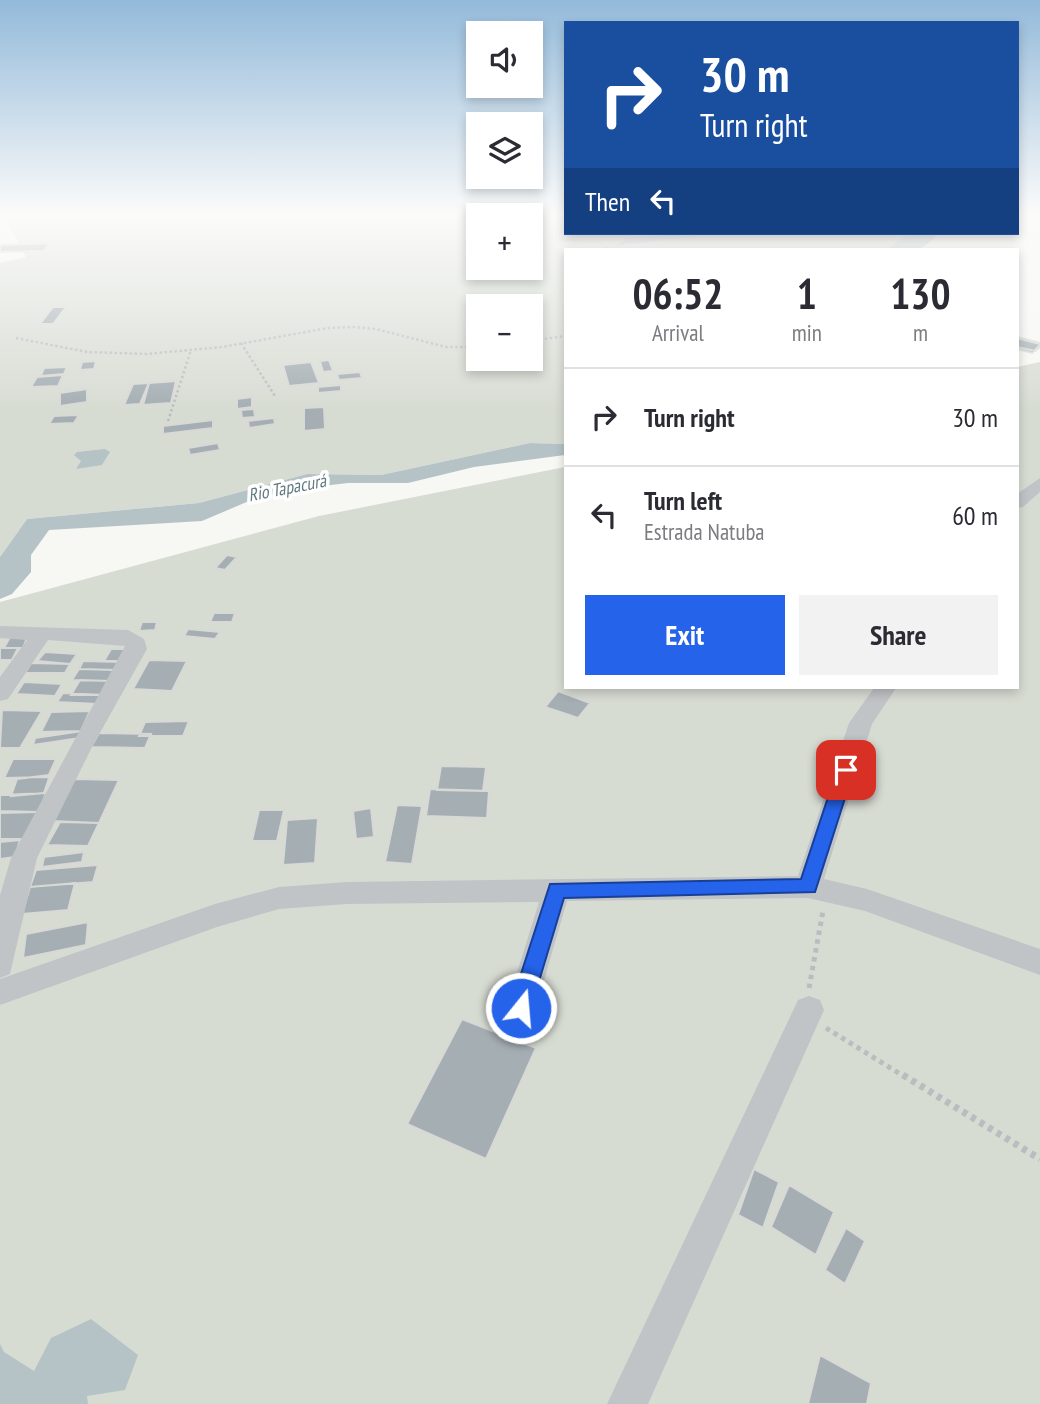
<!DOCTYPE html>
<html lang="en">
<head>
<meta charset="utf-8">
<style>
  body { margin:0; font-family:"PT Sans Narrow",sans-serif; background:#f2f2f3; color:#2b2b33; height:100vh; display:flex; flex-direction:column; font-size:26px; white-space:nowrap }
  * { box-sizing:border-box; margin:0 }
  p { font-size:23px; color:#7c7c81 }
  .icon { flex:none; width:38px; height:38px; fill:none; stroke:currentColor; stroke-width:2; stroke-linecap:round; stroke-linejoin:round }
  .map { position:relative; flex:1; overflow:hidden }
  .side { position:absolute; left:564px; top:248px; width:455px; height:441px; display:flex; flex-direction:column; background:#fff; border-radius:0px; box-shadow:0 4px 10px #0003 }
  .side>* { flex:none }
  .top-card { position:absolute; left:564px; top:21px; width:455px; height:214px; border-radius:0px; box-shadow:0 4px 10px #0003; background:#1a4fa0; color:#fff; overflow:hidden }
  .fabs { position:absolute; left:466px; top:21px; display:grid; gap:14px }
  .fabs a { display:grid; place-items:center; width:77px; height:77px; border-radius:0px; background:#fff; box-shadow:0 4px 10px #0003; font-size:35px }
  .pin { position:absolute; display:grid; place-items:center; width:60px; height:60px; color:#fff; margin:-30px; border-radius:14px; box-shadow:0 4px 10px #0006 }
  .me { position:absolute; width:77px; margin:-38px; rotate:17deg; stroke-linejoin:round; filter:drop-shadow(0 0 5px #0008) }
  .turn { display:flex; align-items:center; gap:24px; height:147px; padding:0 21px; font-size:32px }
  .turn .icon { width:91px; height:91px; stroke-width:2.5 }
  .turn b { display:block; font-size:49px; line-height:60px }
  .then { display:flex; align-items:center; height:66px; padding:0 21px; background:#0003; gap:14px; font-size:26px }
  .eta { display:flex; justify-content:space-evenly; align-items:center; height:119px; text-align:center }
  .eta b { font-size:42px; font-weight:800; line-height:49px }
  .button { display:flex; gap:14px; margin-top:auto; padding:14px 21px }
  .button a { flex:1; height:80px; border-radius:0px; background:#2563eb; color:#fff; font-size:28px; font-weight:800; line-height:80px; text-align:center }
  .button a+a { background:#f2f2f3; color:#2b2b33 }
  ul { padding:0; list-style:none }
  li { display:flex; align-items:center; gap:21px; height:98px; padding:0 21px; border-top:2px solid #e1e1e2 }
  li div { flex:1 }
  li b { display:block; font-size:26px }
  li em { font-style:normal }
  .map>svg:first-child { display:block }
  .green { fill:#d7dcd3; fill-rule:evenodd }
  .water { fill:#b5c3c6 }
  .building { fill:#a4aeb3; stroke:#d8d8d6; stroke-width:2 }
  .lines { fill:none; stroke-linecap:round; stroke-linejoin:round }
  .path-far3 { stroke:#babdbf; stroke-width:2; stroke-dasharray:2 2; stroke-linecap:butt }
  .path-far2 { stroke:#babdbf; stroke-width:2.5; stroke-dasharray:2.5 2.5; stroke-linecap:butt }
  .path-far1 { stroke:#babdbf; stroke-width:5; stroke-dasharray:4.5 4.5; stroke-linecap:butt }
  .path { stroke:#babdbf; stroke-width:7; stroke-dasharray:5 5; stroke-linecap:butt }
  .street { fill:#c0c4c7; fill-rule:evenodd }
  .route { fill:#2563eb; stroke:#184099; stroke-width:2 }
  .labels { text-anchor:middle; stroke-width:7; stroke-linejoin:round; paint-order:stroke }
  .far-water-label { font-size:18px; font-style:italic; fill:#627b80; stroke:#fff }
</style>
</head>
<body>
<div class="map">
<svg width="1040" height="1404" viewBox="0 0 1040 1404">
  <rect width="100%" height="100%" fill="#f7f7f4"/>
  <path class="green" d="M3,215H565V233H909L888,248L891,250H565V444L530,443L381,475L307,474L199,503L27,519L0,557V263L26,257ZM478,215H530V268H478ZM478,306H530V359H478Z
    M1040,362V1404H0V602L319,516L565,467V688H1017V367Z"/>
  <path class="water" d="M684,233H695L698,237L617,245L625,240L624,238Z
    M909,233H933L935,236C926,251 903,255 888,248Z
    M530,443L565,444V455L474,467L408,483H348L305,488L256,498L202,521L49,530L31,555V572L12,594L0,599V557L27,519L199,503L307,474L381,475Z
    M105,449L110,452L102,465L76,469L81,461L74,455L77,452Z
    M91,1319L138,1355L125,1390L87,1396L88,1404H0V1344L4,1352L34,1371L51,1338Z"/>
  <path class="building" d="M50,243L44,251L0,252V245Z
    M53,307H66L53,324H40Z
    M1017,337L1040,343V347L1035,351L1017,347Z
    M1017,338L1040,344V345L1032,353L1017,349Z
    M329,360L333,371L323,372L320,361Z
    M96,361L94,369L80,370L82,362Z
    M311,362L319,383L289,386L283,365Z
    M67,367L64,374L41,376L44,368Z
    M360,372L362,378L339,380L337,374Z
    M63,375L58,386L31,387L37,377Z
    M176,381L171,403L143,405L149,383Z
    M149,383L140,404L124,405L133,384Z
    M341,385V391L318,393V387Z
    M87,389V402L60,406V393Z
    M252,397V407L237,409V399Z
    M324,407L325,429L304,431V408Z
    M254,409L255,417L242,418L241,410Z
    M79,415L74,423L49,424L54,416Z
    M274,418L275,424L249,428L248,421Z
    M213,420V428L163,434V426Z
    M218,443L220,450L190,455L188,448Z
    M227,555L237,557L225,570L215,568Z
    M214,613H235L232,622H210Z
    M142,622H157L155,630L139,631Z
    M188,629L220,632L215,639L184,636Z
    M28,636L23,648H4L10,637Z
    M0,648H18L12,660H0Z
    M111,649H127L120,661H104Z
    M45,652L77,654L70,664L37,661Z
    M149,660L187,661L172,691L133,689Z
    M83,661L120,662L115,670L79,669Z
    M31,663L70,664L65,673H25Z
    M79,669L115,670L110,681L72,680Z
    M80,680L110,681L102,695H71Z
    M24,682L62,684L55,696L16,694Z
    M558,691L590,703L578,718L545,707Z
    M63,693L102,695L97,704L57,702Z
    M2,710L42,711L20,748H0Z
    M90,711L81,731L41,732L51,712Z
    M189,721L183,736H139L145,722Z
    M82,731L80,738L33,745L35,738Z
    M99,733L151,734L145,748L91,747Z
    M13,759H56L48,777L4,778Z
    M441,766L486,767L483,791L437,790Z
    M50,775L44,793L11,796L17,779Z
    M74,779L119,780L99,823L52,821Z
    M430,789L489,791L487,818L426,816Z
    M46,793L39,812L0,813V795Z
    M397,805L422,806L412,864L385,862Z
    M371,808L374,837L356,839L353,811Z
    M259,810H284L277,841H252Z
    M0,811L38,812L24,839H0Z
    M318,818L315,863L283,865L287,820Z
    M60,822L99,823L88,846L47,845Z
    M20,840L15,857L0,859V842Z
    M84,852L82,862L42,867L44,857Z
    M98,865L93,882L30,887L36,870Z
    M75,883L68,910L22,914L30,887Z
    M88,922L86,945L23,958L26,934Z
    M462,1019L536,1048L486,1159L407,1124Z
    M754,1169L779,1182L763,1228L738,1215Z
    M789,1185L834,1212L816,1255L771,1227Z
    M846,1228L865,1241L845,1284L825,1270Z
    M820,1355L871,1383L867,1404H808Z"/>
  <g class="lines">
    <path class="path-far3" d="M556,215L551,239L600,242L610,250"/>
    <path class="path-far2" d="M16,338L87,352L146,354L222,347L328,328L353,327L376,329L446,347H478
      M530,341L565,336
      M241,343L275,396
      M168,421L191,350"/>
    <path class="path-far1" d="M809,988L823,911
      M826,1028L905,1077"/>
    <path class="path" d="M903,1075L1040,1159"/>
    <path class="street" d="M1040,478V492L1023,507L1017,508V494Z
      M0,626L128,630L144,639L147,649L92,747L37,858L10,974L0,978V895L11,858L125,646L48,640L8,699L0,701V677L27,640L0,638Z
      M874,688H896L872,724L824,879L867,889L1040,949V975L865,911L808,898L567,901L536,1008L532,1018L521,1022L510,1018L506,1008L539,902L347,904L279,909L217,927L0,1005V979L215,904L279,887L347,882L798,876L849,723Z
      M809,996L820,1000L824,1010L648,1404H607L798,1000Z"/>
  </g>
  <linearGradient id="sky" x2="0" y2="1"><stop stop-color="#93bada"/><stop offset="0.52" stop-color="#fbfbfa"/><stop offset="1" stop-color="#fbfbfa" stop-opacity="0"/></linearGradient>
  <rect width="1040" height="411" fill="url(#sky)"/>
  <path class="route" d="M846,764L854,770L815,892L564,898L531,1008L528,1015L521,1018L513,1015L510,1008L550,884L801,879L837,770Z"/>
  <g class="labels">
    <g class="far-water-label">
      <text transform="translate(287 488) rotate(-11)" y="6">Rio Tapacurá</text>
    </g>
  </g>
</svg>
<div class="fabs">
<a><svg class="icon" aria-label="sound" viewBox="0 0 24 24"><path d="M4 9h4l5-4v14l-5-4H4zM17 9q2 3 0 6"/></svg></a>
<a><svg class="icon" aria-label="layers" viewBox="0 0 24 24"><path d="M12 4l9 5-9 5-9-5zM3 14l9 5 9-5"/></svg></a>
<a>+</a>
<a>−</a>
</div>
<div class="pin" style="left:846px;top:770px;background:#d93025"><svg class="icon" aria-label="arrive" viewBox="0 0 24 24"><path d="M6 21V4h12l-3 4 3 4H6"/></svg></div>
<svg class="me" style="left:521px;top:1008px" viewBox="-20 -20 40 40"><circle r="17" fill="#2563eb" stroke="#fff" stroke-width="3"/><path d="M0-11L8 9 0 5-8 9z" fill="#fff"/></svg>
<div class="top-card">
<div class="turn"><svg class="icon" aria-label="right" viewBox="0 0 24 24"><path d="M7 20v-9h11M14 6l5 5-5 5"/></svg><div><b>30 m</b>Turn right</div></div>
<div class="then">Then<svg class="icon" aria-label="left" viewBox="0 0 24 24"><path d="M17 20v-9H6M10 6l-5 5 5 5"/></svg></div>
</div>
<section class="side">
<div class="eta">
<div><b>06:52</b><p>Arrival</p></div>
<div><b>1</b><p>min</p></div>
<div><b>130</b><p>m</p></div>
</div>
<ul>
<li><svg class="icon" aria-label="right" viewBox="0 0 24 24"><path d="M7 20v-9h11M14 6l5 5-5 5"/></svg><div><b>Turn right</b></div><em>30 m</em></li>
<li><svg class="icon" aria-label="left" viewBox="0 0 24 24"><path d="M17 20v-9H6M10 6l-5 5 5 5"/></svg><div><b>Turn left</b><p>Estrada Natuba</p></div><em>60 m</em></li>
</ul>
<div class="button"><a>Exit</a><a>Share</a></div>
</section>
</div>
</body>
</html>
